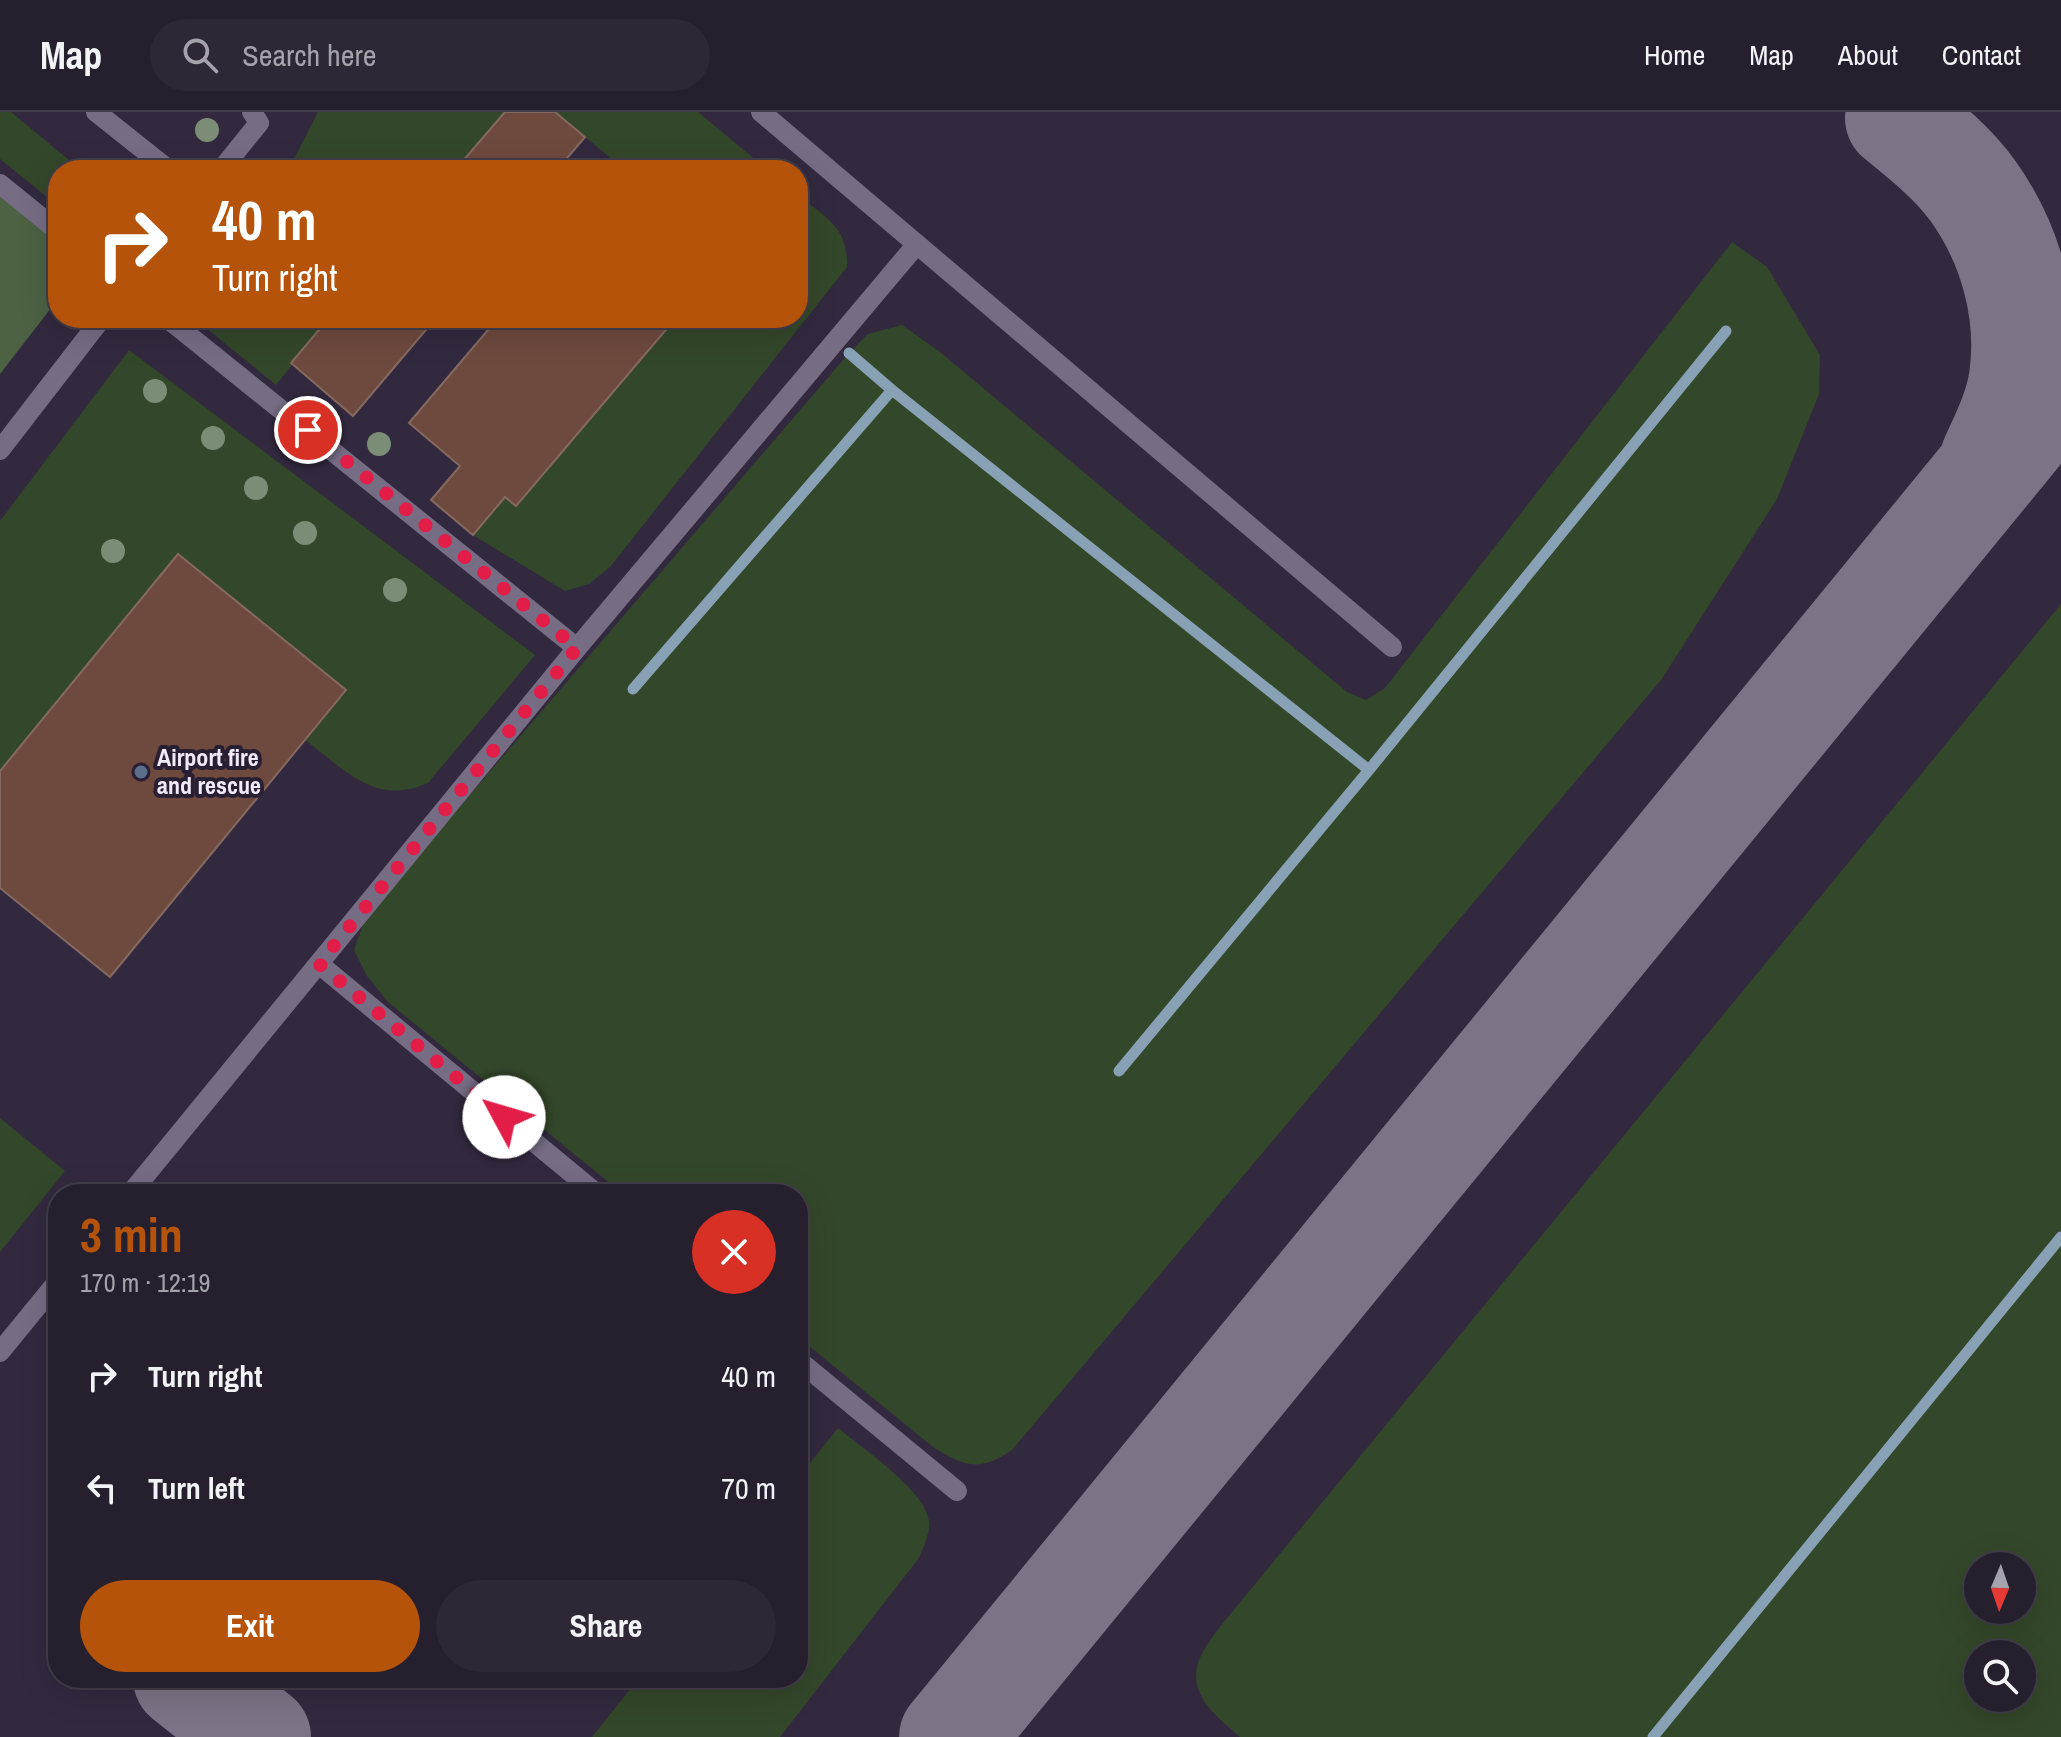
<!DOCTYPE html>
<html lang="en">
<head>
<meta charset="utf-8">
<style>
  body { margin:0; font-family:"Archivo Narrow",sans-serif; background:#2e2736; color:#f1f3f6; height:100vh; display:flex; flex-direction:column; font-size:30px; white-space:nowrap }
  * { box-sizing:border-box; margin:0 }
  p { font-size:26px; color:#a4a2aa }
  .icon { flex:none; width:44px; height:44px; fill:none; stroke:currentColor; stroke-width:2; stroke-linecap:round; stroke-linejoin:round }
  .map { position:relative; flex:1; overflow:hidden }
  .side { position:absolute; left:48px; top:1072px; width:760px; height:504px; display:flex; flex-direction:column; background:#261f2e; border-radius:32px; box-shadow:0 8px 32px #0002,0 0 0 2px #423d4a }
  .side>* { flex:none }
  .top-card { position:absolute; left:48px; top:48px; width:760px; height:168px; border-radius:32px; box-shadow:0 8px 32px #0002,0 0 0 2px #423d4a; background:#b45309; color:#fff; overflow:hidden }
  .needle { width:52px; rotate:182deg }
  .tools { position:absolute; left:1964px; top:1440px; display:grid; gap:16px }
  .tools a { display:grid; place-items:center; width:72px; height:72px; border-radius:50%; background:#261f2e; box-shadow:0 8px 32px #0002,0 0 0 2px #423d4a; font-size:40px }
  .pin { position:absolute; display:grid; place-items:center; width:68px; height:68px; color:#fff; margin:-34px; border:4px solid #fff; border-radius:50%; box-shadow:0 2px 8px #0007 }
  .me { position:absolute; width:88px; margin:-44px; rotate:309deg; stroke-linejoin:round; filter:drop-shadow(0 0 6px #0008) }
  .turn { display:flex; align-items:center; gap:28px; height:168px; padding:0 32px; font-size:36px }
  .turn .icon { width:104px; height:104px; stroke-width:2.5 }
  .turn b { display:block; font-size:56px; line-height:68px }
  .round { display:grid; place-items:center; flex:none; width:84px; height:84px; border-radius:42px; background:#2e2736 }
  .head { display:flex; align-items:center; justify-content:space-between; height:136px; padding:0 32px }
  h1 { font-size:48px; font-weight:800; line-height:60px; color:#b45309 }
  .action { display:flex; gap:16px; margin-top:auto; padding:16px 32px }
  .action a { flex:1; height:92px; border-radius:48px; background:#b45309; color:#fff; font-size:32px; font-weight:800; line-height:92px; text-align:center }
  .action a+a { background:#2e2736; color:#f1f3f6 }
  ul { padding:0; list-style:none }
  li { display:flex; align-items:center; gap:24px; height:112px; padding:0 32px }
  li div { flex:1 }
  li b { display:block; font-size:30px }
  li em { font-style:normal }
  header { display:flex; align-items:center; gap:48px; box-sizing:border-box; height:112px; padding:0 40px; background:#261f2e; border-bottom:2px solid #423d4a }
  header strong { font-size:38px }
  nav { display:flex; gap:44px; margin-inline-start:auto; font-size:28px }
  .search { width:560px; height:72px; background:#2e2736; display:flex; align-items:center; gap:20px; box-sizing:border-box; padding:0 28px; border-radius:44px; color:#a4a2aa; font-size:30px }
  .map>svg:first-child { display:block }
  .green { fill:#33472a; fill-rule:evenodd }
  .forest { fill:#4c6243 }
  .lines { fill:none; stroke-linecap:round; stroke-linejoin:round }
  .stream { stroke:#88a1b5; stroke-width:11 }
  .taxiway { stroke:#7c7486; stroke-width:104 }
  .building { fill:#6e493e; stroke:#856961; stroke-width:2 }
  .service { stroke:#766c84; stroke-width:20 }
  .tree { fill:#7b8c77 }
  .route { stroke:#e11d48; stroke-width:14; stroke-dasharray:0 25.2 }
  .service-dot { fill:#5c6f8a; stroke:#281f33; stroke-width:3 }
  .labels { text-anchor:middle; stroke-width:8; stroke-linejoin:round; paint-order:stroke }
  .poi-label { font-size:24px; font-weight:bold; fill:#f1ebf9; stroke:#281f33; text-anchor:start }
</style>
</head>
<body>
<header>
<strong>Map</strong>
<div class="search"><svg class="icon" aria-label="search" viewBox="0 0 24 24"><circle cx="10" cy="10" r="6"/><path d="M15 15l6 6"/></svg>Search here</div>
<nav><a>Home</a><a>Map</a><a>About</a><a>Contact</a></nav>
</header>
<div class="map">
<svg width="2061" height="1625" viewBox="0 0 2061 1625">
  <rect width="100%" height="100%" fill="#32293e"/>
  <path class="green" d="M0,0H11L81,58H58V94L0,47Z
    M318,0H505L455,58H275L292,51Z
    M555,0H698L768,58H625Z
    M798,83C826,106 848,114 847,155L610,455L589,472L565,479L473,423L505,385L516,394L676,206H798Z
    M1732,130L1767,155L1820,243L1819,282L1777,387L1661,568L1012,1338C980,1360 964,1355 933,1335L798,1225V1082H623L388,890L367,864L354,838L366,804L849,241L868,222L902,213L940,240L1347,580L1366,588L1385,576Z
    M194,206H329L276,273Z
    M129,238L535,543L428,671C374,694 347,659 305,628L346,578L0,659V409Z
    M2061,492V1625H1240C1218,1606 1186,1582 1199,1548C1204,1535 1215,1522 1223,1511ZM2022,1454V1498H1978V1454ZM2022,1542V1586H1978V1542Z
    M0,1006L65,1059L0,1140Z
    M838,1316C862,1336 926,1379 929,1409C931,1420 923,1435 919,1446L780,1625H592L639,1566H798V1366Z"/>
  <path class="forest" d="M0,81L58,127V187L0,262Z"/>
  <g class="lines">
    <path class="stream" d="M849,241L892,278L1369,658
      M633,577L892,278
      M1119,959L1369,658L1726,219
      M1653,1625L2061,1125"/>
    <path class="taxiway" d="M1897,6C1924,28 1953,51 1973,79C2011,132 2030,201 2021,266C2017,295 2004,321 1992,347
      M185,1566L259,1625
      M951,1625L2061,270"/>
  </g>
  <path class="building" d="M505,0H555L585,25L557,58H455Z
    M329,206H436L353,304L291,251Z
    M498,206H676L516,394L505,385L473,423L431,388L460,354L409,311Z
    M178,442L346,578L110,865L0,776V659Z"/>
  <g class="lines">
    <path class="service" d="M96,0L169,58
      M761,0L1392,535
      M221,58L259,11L252,0
      M0,72L58,119
      M167,206L577,536
      M0,338L102,206
      M319,852L597,1082
      M130,1082L577,536L917,132
      M0,1240L58,1169
      M798,1248L957,1379"/>
  </g>
  <g class="tree">
    <circle cx="207" cy="18" r="12"/>
    <circle cx="155" cy="279" r="12"/>
    <circle cx="213" cy="326" r="12"/>
    <circle cx="379" cy="332" r="12"/>
    <circle cx="256" cy="376" r="12"/>
    <circle cx="305" cy="421" r="12"/>
    <circle cx="113" cy="439" r="12"/>
    <circle cx="395" cy="478" r="12"/>
  </g>
  <g class="lines">
    <path class="route" d="M308,318L577,536L319,852L504,1005"/>
  </g>
  <circle class="service-dot" cx="141" cy="660" r="8"/>
  <g class="labels">
    <g class="poi-label">
      <text x="157" y="654">Airport fire<tspan x="157" dy="28">and rescue</tspan></text>
    </g>
  </g>
</svg>
<div class="tools">
<a><svg class="needle" viewBox="-14 -14 28 28"><path d="M0-13l5 13h-10z" fill="#e53935"/><path d="M0 13l5-13h-10z" fill="#a4a2aa"/></svg></a>
<a><svg class="icon" aria-label="search" viewBox="0 0 24 24"><circle cx="10" cy="10" r="6"/><path d="M15 15l6 6"/></svg></a>
</div>
<div class="pin" style="left:308px;top:318px;background:#d93025"><svg class="icon" aria-label="arrive" viewBox="0 0 24 24"><path d="M6 21V4h12l-3 4 3 4H6"/></svg></div>
<svg class="me" style="left:504px;top:1005px" viewBox="-20 -20 40 40"><circle r="19" fill="#fff"/><path d="M0-13L10 11 0 6-10 11z" fill="#e11d48"/></svg>
<div class="top-card">
<div class="turn"><svg class="icon" aria-label="right" viewBox="0 0 24 24"><path d="M7 20v-9h11M14 6l5 5-5 5"/></svg><div><b>40 m</b>Turn right</div></div>
</div>
<section class="side">
<div class="head"><div><h1>3 min</h1><p>170 m · 12:19</p></div><a class="round" style="background:#d93025;color:#fff"><svg class="icon" aria-label="close" viewBox="0 0 24 24"><path d="M6 6l12 12M18 6L6 18"/></svg></a></div>
<ul>
<li><svg class="icon" aria-label="right" viewBox="0 0 24 24"><path d="M7 20v-9h11M14 6l5 5-5 5"/></svg><div><b>Turn right</b></div><em>40 m</em></li>
<li><svg class="icon" aria-label="left" viewBox="0 0 24 24"><path d="M17 20v-9H6M10 6l-5 5 5 5"/></svg><div><b>Turn left</b></div><em>70 m</em></li>
</ul>
<div class="action"><a>Exit</a><a>Share</a></div>
</section>
</div>
</body>
</html>
